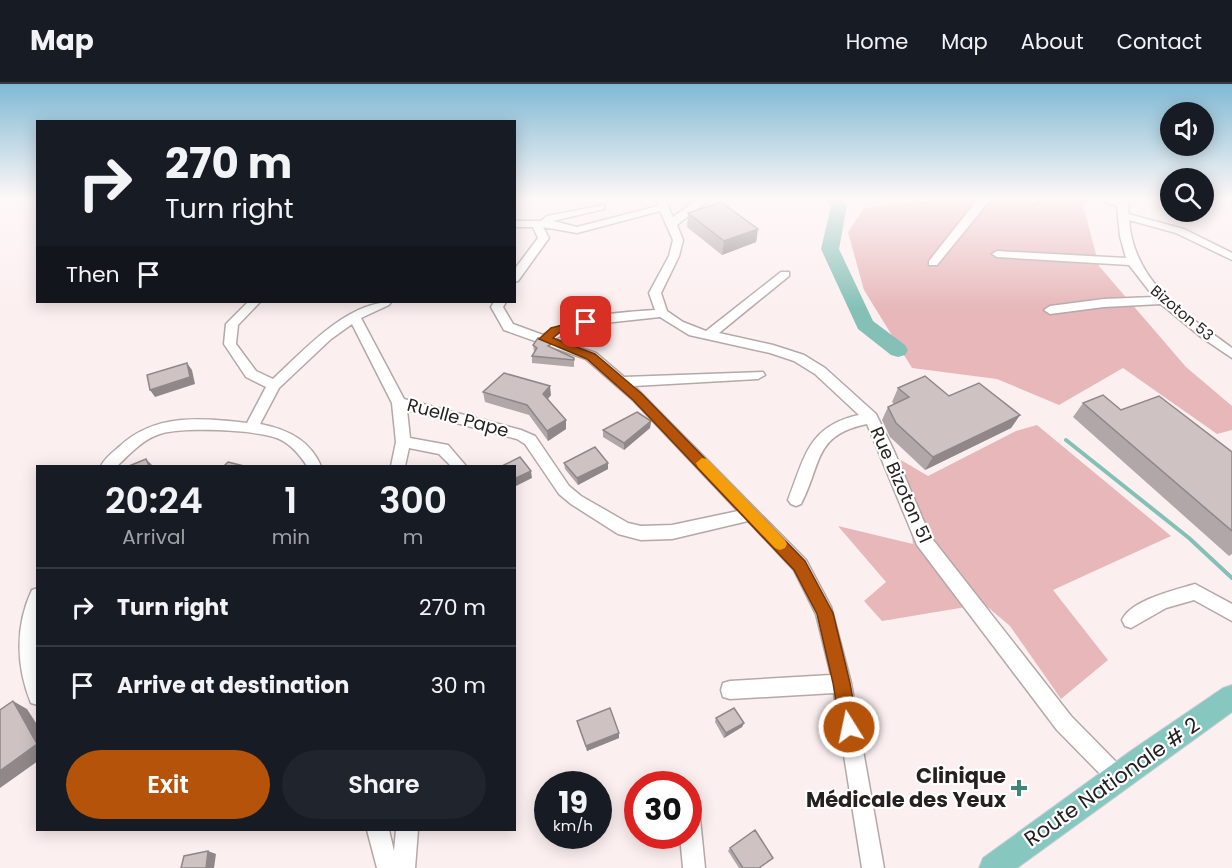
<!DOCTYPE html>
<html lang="en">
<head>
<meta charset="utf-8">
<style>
  body { margin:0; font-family:Poppins,sans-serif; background:#20242c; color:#f1f3f6; height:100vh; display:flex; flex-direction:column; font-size:22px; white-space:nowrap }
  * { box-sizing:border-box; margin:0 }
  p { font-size:20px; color:#9ea1a6 }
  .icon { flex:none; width:33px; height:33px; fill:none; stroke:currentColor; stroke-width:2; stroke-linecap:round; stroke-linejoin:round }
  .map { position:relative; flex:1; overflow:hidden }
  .drawer { position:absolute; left:36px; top:381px; width:480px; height:366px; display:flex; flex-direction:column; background:#171b24; border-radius:0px; box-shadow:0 3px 15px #0003 }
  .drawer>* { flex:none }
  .banner { position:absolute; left:36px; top:36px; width:480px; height:183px; border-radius:0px; box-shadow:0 3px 15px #0003; background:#171b24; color:#f1f3f6; overflow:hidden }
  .tools { position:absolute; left:1160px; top:18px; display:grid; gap:12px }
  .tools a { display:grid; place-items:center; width:54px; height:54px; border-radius:50%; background:#171b24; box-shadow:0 3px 15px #0003; font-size:30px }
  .speed { position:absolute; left:534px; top:687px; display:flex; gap:12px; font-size:30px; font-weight:700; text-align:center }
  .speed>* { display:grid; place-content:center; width:78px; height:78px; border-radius:50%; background:#171b24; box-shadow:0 3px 15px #0003; line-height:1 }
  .speed small { font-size:15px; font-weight:400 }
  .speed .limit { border:9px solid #d22; background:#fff; color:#111 }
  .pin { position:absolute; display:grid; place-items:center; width:51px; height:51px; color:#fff; margin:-26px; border-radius:12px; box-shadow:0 3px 9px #0006 }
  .me { position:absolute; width:66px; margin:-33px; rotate:350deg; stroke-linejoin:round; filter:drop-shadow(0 0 4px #0008) }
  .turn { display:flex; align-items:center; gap:21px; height:126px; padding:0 30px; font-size:27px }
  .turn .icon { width:78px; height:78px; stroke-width:2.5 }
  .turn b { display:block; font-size:42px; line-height:51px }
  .then { display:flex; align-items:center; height:57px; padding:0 30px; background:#0003; gap:12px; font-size:22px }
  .eta { display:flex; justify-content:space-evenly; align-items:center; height:102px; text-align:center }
  .eta b { font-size:36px; font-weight:600; line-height:42px }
  .primary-button { display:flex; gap:12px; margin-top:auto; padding:12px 30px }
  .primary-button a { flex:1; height:69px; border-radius:36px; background:#b45309; color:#fff; font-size:24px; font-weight:600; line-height:69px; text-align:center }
  .primary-button a+a { background:#20242c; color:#f1f3f6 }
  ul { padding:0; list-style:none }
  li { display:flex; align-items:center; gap:18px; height:78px; padding:0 30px; border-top:2px solid #363941 }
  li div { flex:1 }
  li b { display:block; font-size:22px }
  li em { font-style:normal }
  header { display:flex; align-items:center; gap:36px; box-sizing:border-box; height:84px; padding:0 30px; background:#171b24; border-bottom:2px solid #363941 }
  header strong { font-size:28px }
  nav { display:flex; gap:33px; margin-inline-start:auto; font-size:21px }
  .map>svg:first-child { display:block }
  .green { fill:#e7b7ba }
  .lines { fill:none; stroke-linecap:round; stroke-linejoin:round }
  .stream { stroke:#84c0b6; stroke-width:4 }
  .river { fill:#84c0b6; fill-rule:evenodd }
  .minor-casing { stroke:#b4a8a8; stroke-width:3 }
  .major-casing { stroke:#cfcece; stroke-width:2 }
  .minor { fill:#fff; fill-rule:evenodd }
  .major { fill:#86c8c0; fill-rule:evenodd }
  .wall { fill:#b1a7a8 }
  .shaded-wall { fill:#908888 }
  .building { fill:#cec2c3; stroke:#908888; stroke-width:1.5 }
  .route { fill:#b45309; stroke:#753606; stroke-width:1.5 }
  .slow { fill:#f59e0b }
  .poi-dot { fill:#41867c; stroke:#fff; stroke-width:2 }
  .labels { text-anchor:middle; stroke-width:4.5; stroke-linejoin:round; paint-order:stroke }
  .far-street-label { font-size:15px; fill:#262121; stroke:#fff }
  .street-label { font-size:18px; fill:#262121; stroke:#fff }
  .near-poi-label { font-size:21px; font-weight:bold; fill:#262121; stroke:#fff; text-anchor:end }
  .near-street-label { font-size:21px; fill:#262121; stroke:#fff }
</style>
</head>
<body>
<header>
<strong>Map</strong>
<nav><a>Home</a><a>Map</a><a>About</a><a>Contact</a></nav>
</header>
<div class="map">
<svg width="1232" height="784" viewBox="0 0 1232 784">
  <rect width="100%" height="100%" fill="#fceff0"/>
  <path class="green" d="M933,115H1097L1083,121L1099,182L1186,283L1232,322V346L1217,350L1123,284L1059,321L997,295L912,284L864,206L848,148L864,124Z
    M1037,341L1171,452L1053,506L1108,576L1061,615L1010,542L984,520L882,537L864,517L886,498L838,442L913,460L901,376L928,392L1016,347Z"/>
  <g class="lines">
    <path class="stream" d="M1066,356L1189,454L1232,494"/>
    <path class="river" d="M824,115H842L847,121L839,165L873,237L905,261L908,266L905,271L898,273L891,271L858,245L821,165L831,122Z"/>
    <g class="minor-casing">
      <path id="minor" d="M655,115H665L673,133L698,115H710L677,141L683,156L679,172L661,209L667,227L683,238L706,247L781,188H789V192L719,249L773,261L804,271L825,284L876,330L894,367L930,452L1071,632L1123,685L1126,692L1123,699L1116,702L1109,699L1057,646L917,461L867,340C813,351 822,380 801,420L796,422L791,420L788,416C805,373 808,342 859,331L815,290L794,277L770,269L689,251L660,233L586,241L554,255L596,269L624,293L763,288L765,291L758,295L634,302L806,476L831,523L851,599L884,784H862L834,609L730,615L723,613L721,606L723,599L730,597L831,591L816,530L794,486L748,437L672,455L641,456L618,450L571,420L559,410L525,360L517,355L407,326L410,354L448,361L466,382H451L439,370L409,364L405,382H391L396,358L392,319L352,240L331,255L279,304L260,340C287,345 310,356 321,382H307C300,371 290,359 277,354C255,346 179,342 157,351C141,357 129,371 117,382H101C105,374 113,368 120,362C156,329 201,334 247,339L266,303L246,293L224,260L226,240L248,218H260L238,241L236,260L256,287L273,295C303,267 347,218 391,218L389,221L361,234L404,315L521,346L535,352L569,402L581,412L628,439L641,442L672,441L738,427L633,316L586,275L504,246L491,223L494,218H506L503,223L513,240L543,251C576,230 617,229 655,226L649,209L669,172L673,156L660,127L577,149L543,143L549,154L518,197L514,198V186L538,154L533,143H514V137H541L547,132L604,121V125L553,137L577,143L658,122Z
        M915,115H935C930,119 920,119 915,115Z
        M978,115L990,116L937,181H929V177Z
        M1041,115L1034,119L1029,116L1030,115Z
        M1098,115H1129L1128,130L1184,145L1232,169V176L1176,149L1129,136C1134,200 1185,229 1232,264V274L1201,253L1161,220L1104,223L1050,230L1044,226L1050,222L1104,215L1154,213L1129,181L997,173L992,170L997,167L1126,174L1120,152L1117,122Z
        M1195,500L1232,520V537L1194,516L1166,524L1131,544L1125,542L1122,536C1131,516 1175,506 1195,500Z
        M38,504V621L31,619C16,582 15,542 32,506Z
        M688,715L695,718L699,725L705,784H683L680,752H688Z
        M367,746H389L394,767L396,746H418L415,784H377Z"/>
    </g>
    <g class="major-casing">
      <path id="major" d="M1232,601V628L1017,784H979L983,774L1132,666L1223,604Z"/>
    </g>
    <use href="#minor" class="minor"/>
    <use href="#major" class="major"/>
  </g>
  <path class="wall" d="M688,129L758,145L756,158L722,171L687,143Z
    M533,261L553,265L574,274V283L532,279V272L534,268Z
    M898,304L949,312L1020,331L1011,344L925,386L890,353L882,336L888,323L894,320L892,318Z
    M483,308L551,311L548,315L566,345L548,357L529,331L485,318Z
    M1083,319L1121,326L1232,368V470L1229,472L1073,333Z
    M651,337L650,344L624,366L603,353V346Z
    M564,379L608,385L578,401L565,385Z
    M716,634L744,639L742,643L724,654L715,638Z
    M577,637L619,654L587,667L578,642Z
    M730,764L770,776L760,784H739L728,767Z"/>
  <path class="shaded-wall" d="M758,145L756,158L722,171L724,157Z
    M187,279L192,286L195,300L155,313L150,306Z
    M550,302L551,311L544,319L543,310Z
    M1020,331L1011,344L925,386L933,373Z
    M566,336V345L548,357L547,347Z
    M651,337L650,344L624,366V359Z
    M146,375L153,382H149Z
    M608,379V385L578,401L577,394Z
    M531,387L532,394L514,403V395Z
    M13,617L27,625L38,642V677L0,704V687Z
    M744,639L742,643L724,654L726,649Z
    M619,649V654L587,667L586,662Z
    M208,767L216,770L214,784H206Z"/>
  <path class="building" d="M721,118L758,145L724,157L688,129Z
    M538,254L553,259L548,262L574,274V276L532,272L537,264L533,261Z
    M187,279L190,293L150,306L147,291Z
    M504,289L550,302L543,310L566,336L547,347L527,321L483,308Z
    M925,292L949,312L979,299L1020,331L933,373L896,339L888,323L909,313L898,304Z
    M1103,311L1121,326L1159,312L1232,368V447L1083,319Z
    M637,328L651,337L624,359L603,346Z
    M595,363L608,379L577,394L564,379Z
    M520,373L531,387L514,395V382H502Z
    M146,375L149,382H129Z
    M228,378L244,382H224Z
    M13,617L37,660L0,687V626Z
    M610,624L619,649L586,662L577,637Z
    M734,624L744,639L726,649L716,634Z
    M755,746L773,774L759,784H743L730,764Z
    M208,767L206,784H181L184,772Z"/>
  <linearGradient id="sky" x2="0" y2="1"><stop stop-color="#80b9d4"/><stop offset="0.51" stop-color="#fef8f8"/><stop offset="1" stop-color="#fef8f8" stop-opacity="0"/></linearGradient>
  <rect width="1232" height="225" fill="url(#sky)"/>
  <path class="route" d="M586,235L592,238L590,241L559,249L553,254L595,270L642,310L805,477L833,529L850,599L858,643L855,649L849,652L843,649L840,643L833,599L817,530L794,486L633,316L587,275L539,255L551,244Z"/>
  <path class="slow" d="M702,374L707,375L785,456L787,460L785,464L780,466L775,464L698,383L696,379Z"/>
  <path class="poi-dot" d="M1016 695h6v6h6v6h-6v6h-6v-6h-6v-6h6z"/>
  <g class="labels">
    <g class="far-street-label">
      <text transform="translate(1182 229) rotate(40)" y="5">Bizoton 53</text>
    </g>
    <g class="street-label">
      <text transform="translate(458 334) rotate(15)" y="6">Ruelle Pape</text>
      <text transform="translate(901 401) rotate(66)" y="6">Rue Bizoton 51</text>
    </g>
    <g class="near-poi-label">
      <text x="1006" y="699">Clinique<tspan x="1006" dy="24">Médicale des Yeux</tspan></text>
    </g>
    <g class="near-street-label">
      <text transform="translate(1112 698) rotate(-35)" y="7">Route Nationale # 2</text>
    </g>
  </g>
</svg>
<div class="tools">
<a><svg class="icon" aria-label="sound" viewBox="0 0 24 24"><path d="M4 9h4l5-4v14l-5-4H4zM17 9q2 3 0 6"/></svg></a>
<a><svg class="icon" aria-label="search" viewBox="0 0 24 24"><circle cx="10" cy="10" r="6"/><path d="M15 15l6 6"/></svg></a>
</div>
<div class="speed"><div>19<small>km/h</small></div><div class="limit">30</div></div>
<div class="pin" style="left:586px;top:238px;background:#d93025"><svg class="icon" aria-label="arrive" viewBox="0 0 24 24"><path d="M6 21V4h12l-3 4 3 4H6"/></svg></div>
<svg class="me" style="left:849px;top:643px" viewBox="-20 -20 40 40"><circle r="17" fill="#b45309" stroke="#fff" stroke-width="3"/><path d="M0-11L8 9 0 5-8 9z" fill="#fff"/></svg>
<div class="banner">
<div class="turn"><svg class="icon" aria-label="right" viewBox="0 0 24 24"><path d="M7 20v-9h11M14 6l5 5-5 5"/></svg><div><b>270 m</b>Turn right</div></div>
<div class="then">Then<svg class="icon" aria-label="arrive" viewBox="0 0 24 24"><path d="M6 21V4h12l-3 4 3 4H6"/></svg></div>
</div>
<section class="drawer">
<div class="eta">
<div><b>20:24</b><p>Arrival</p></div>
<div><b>1</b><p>min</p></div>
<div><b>300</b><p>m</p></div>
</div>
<ul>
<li><svg class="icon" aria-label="right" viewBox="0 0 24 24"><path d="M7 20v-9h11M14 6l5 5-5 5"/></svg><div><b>Turn right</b></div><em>270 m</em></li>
<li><svg class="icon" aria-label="arrive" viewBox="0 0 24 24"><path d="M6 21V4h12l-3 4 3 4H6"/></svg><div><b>Arrive at destination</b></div><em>30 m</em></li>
</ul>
<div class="primary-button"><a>Exit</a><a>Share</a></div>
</section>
</div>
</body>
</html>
